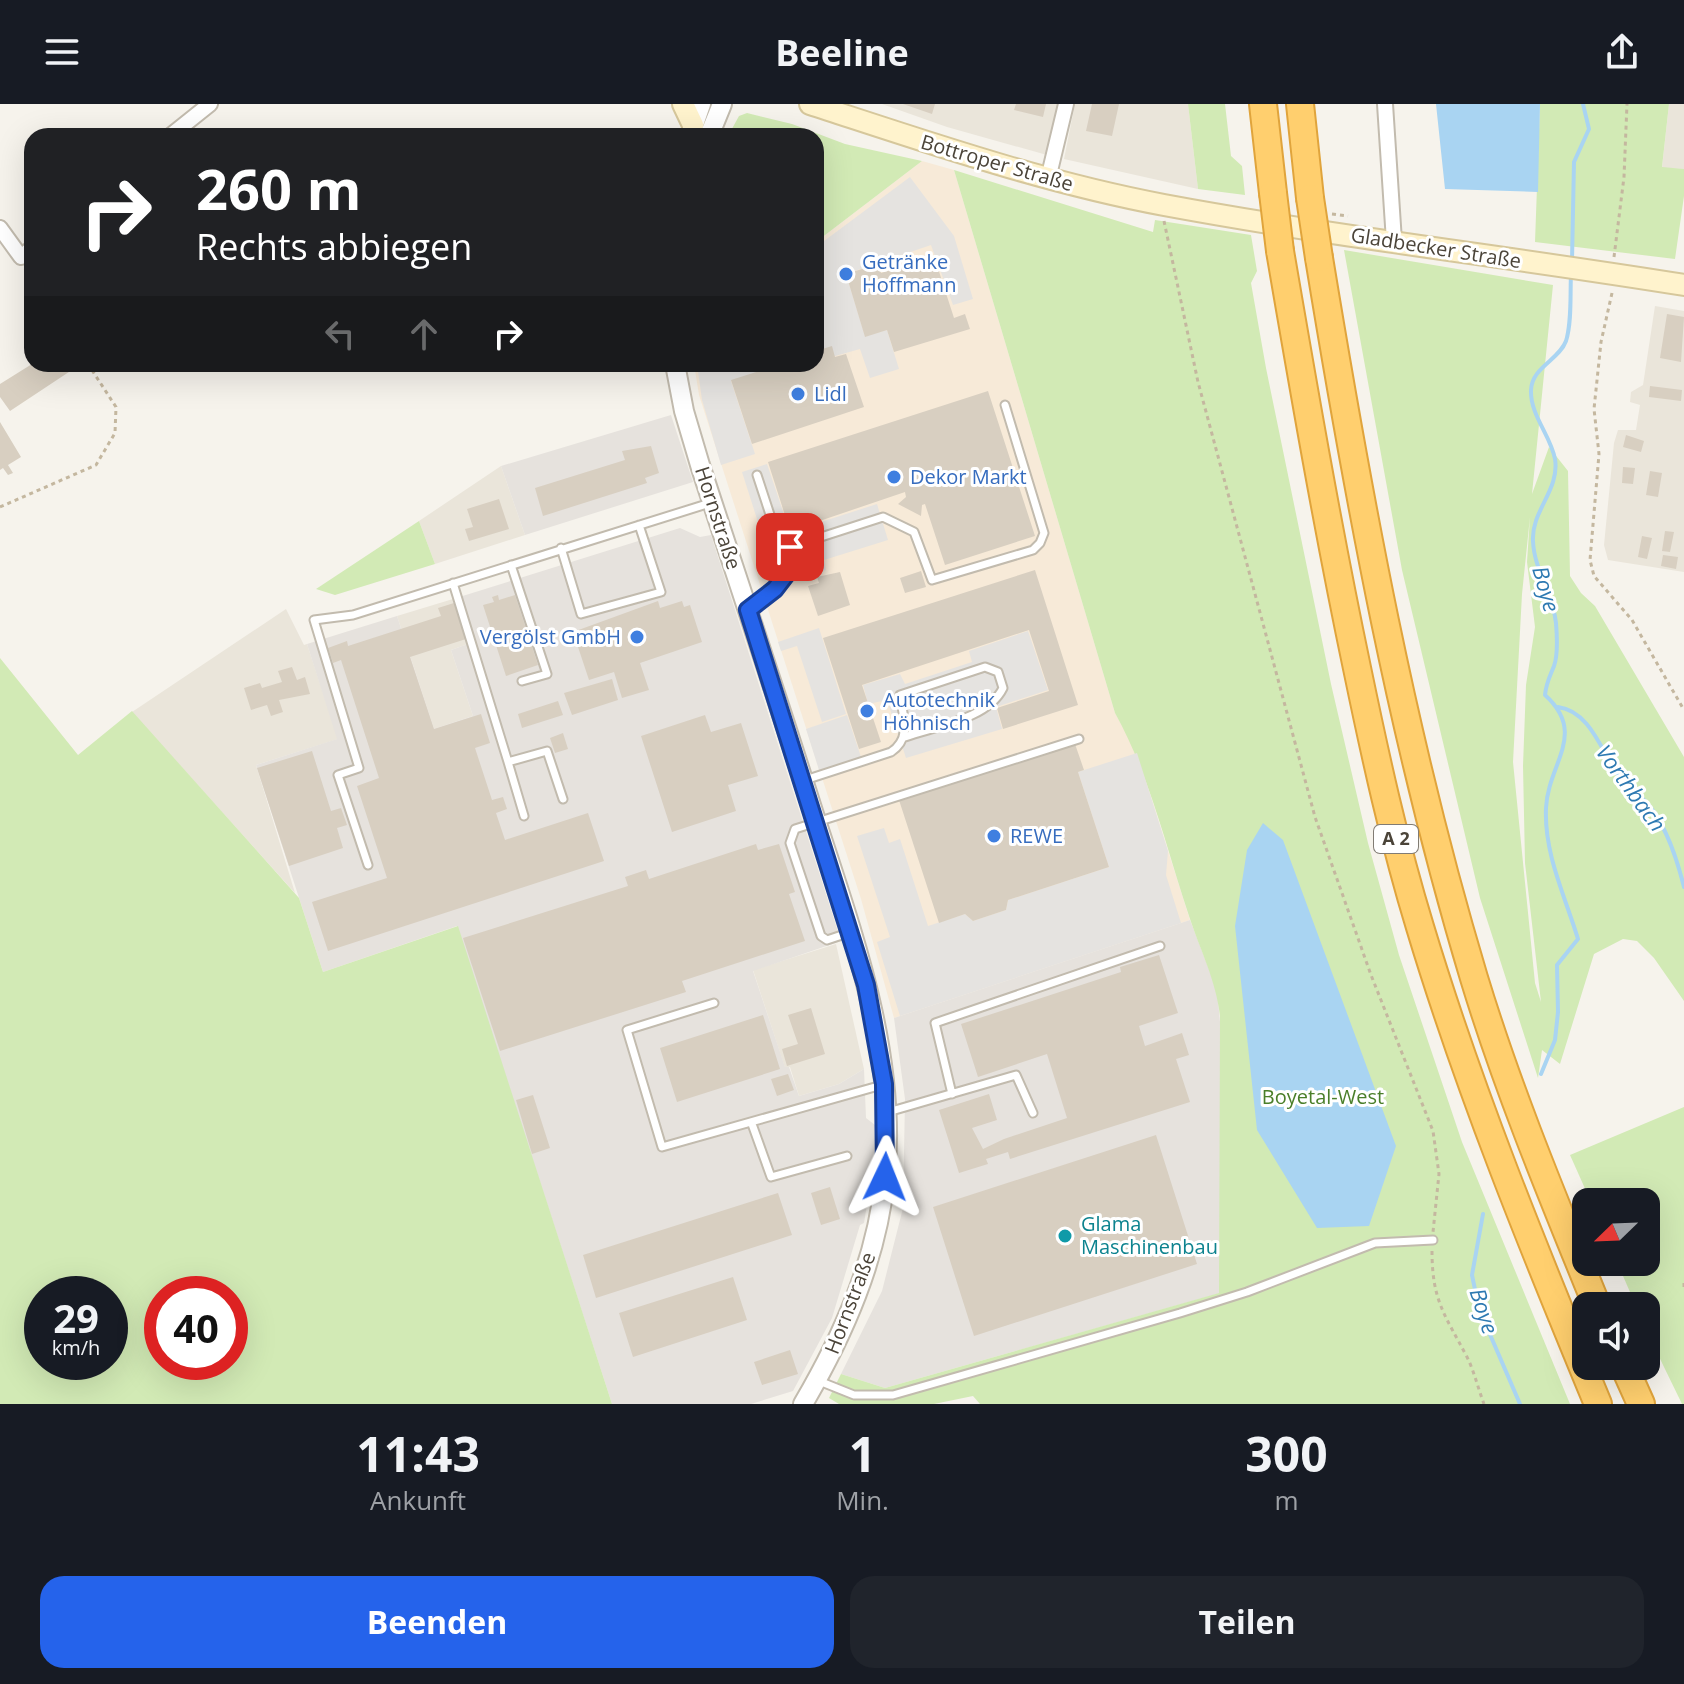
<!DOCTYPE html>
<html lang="de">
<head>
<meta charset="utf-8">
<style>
  body { margin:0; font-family:"Open Sans",sans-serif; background:#20242c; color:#f1f3f6; height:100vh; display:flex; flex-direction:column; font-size:30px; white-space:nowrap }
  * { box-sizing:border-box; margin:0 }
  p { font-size:26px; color:#9ea1a6 }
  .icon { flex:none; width:44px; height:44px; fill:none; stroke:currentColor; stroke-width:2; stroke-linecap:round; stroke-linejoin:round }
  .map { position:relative; height:1300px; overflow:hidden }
  .drawer { display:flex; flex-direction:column; background:#171b24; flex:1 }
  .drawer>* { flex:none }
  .top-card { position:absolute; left:24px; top:24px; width:800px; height:244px; border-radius:24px; box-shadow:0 8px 32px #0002; background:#202124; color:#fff; overflow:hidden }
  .needle { width:52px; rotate:247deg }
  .tools { position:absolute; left:1572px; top:1084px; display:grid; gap:16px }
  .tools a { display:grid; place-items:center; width:88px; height:88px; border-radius:16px; background:#171b24; box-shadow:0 8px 32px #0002; font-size:40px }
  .speed { position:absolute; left:24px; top:1172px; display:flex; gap:16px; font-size:40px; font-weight:700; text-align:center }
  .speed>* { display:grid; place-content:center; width:104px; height:104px; border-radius:50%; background:#171b24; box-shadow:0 8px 32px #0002; line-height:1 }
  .speed small { font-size:20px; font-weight:400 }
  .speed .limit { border:12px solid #d22; background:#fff; color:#111 }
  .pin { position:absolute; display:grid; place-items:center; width:68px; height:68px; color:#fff; margin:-34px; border-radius:16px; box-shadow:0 4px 12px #0006 }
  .me { position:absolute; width:88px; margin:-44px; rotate:2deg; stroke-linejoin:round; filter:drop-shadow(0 0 6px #0008) }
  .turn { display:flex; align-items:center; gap:28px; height:168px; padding:0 40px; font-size:36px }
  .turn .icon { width:104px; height:104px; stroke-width:2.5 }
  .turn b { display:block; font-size:56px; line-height:68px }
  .lanes { display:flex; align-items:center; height:76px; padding:0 40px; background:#0003; justify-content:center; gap:40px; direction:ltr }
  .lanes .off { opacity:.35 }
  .eta { display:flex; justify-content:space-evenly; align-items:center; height:136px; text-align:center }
  .eta b { font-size:48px; font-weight:700; line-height:56px }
  .primary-button { display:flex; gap:16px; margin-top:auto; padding:16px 40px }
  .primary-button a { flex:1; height:92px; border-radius:24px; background:#2563eb; color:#fff; font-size:32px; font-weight:700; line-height:92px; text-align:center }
  .primary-button a+a { background:#20242c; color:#f1f3f6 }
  header { display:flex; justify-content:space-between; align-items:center; height:104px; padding:0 40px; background:#171b24; font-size:36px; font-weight:700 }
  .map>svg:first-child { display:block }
  .residential { fill:#eae5da }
  .commercial { fill:#f7ead8 }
  .industrial { fill:#e6e2dd }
  .green { fill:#d2eab5; fill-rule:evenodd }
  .parking { fill:#e5e3e0 }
  .water { fill:#a9d4f2 }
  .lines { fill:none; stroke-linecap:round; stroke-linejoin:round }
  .stream { stroke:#a9d4f2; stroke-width:4 }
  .building { fill:#d8cfc1 }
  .service-casing { stroke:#c2bbae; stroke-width:11 }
  .minor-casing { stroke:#c2bbae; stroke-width:18 }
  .tertiary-casing { stroke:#c2bbae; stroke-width:22 }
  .secondary-casing { stroke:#d6c79b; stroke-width:24 }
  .motorway-casing { stroke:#e0a43c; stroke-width:30 }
  .path { stroke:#c4b79f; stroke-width:3; stroke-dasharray:4 4; stroke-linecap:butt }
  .service { stroke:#fff; stroke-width:7 }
  .minor { stroke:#fff; stroke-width:14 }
  .tertiary { stroke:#fff; stroke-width:18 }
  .secondary { stroke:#fff3cd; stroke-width:20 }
  .motorway { stroke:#ffcf6e; stroke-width:26 }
  .motorway-bridge-casing { stroke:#e0a43c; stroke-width:30; stroke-linecap:butt }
  .motorway-bridge { stroke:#ffcf6e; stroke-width:26 }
  .route-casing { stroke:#184099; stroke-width:20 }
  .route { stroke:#2563eb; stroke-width:14 }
  .shop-dot { fill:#3f7fe0; stroke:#fff; stroke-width:3 }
  .culture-dot { fill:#0f9aa8; stroke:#fff; stroke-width:3 }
  .labels { text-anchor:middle; stroke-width:6; stroke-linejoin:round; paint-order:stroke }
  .shield { fill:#fff; stroke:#817c74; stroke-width:2 }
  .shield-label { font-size:18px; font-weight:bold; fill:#4b4439 }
  .street-label { font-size:20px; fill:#4b4439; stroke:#fff }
  .shop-label { font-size:20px; fill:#366cbe; stroke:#fff; text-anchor:start }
  .park-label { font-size:20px; fill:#4a7f2a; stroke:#fff }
  .culture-label { font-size:20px; fill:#0d838f; stroke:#fff; text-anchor:start }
  .water-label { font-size:22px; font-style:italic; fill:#2e7ab2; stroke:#fff }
</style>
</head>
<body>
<header><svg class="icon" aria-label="menu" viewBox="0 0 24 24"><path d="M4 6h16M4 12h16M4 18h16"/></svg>Beeline<svg class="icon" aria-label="share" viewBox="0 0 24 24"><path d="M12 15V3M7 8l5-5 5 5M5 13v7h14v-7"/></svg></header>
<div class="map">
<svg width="1684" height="1300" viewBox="0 0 1684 1300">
  <rect width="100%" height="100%" fill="#f6f3ec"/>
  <path class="residential" d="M882,0H1060L1047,51L947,23Z
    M1075,0H1188L1198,85L1064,55Z
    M1669,0H1684V65L1662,64Z
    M1655,202L1684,207V468L1608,456L1604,441L1614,339L1618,326H1636L1640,301L1630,298L1631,288L1643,281Z
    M501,362L525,431L435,460L419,417Z
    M453,495L468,540L451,546L473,612L434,625L397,512Z
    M286,505L304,541L307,540L338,635L256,661L295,789L132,608Z
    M836,840L864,965L839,980L799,992L790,963L785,964L753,866Z"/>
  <path class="commercial" d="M922,57L954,66L1115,609L1137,649L1190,816L894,914L861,795L699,291L694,260H816V138Z"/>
  <path class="industrial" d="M671,311L693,378L525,431L501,362Z
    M680,424L700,433L711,431L841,837L753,867L785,963H789L799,992L839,980L864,965L866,1014L875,1021L874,1058L864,1119L860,1121L832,1214L793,1287L751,1300H612L457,822L323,868L256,661L337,635L307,540L397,512L434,625L473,612L451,546L468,540L453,495Z
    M1190,816L1217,886L1245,1182L885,1284L841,1270L882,1187L903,1104L905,995L894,914Z"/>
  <path class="green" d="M1188,0H1225L1231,52L1242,62L1245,91L1198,85Z
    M1540,0H1669L1662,63L1684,65V92L1675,155L1535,138Z
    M747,9L792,20L845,40L922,57L816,138V32H728L739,12Z
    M954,66L1153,128L1155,116L1251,131L1257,167L1251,179L1266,264L1331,580L1368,739L1399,851L1462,1038L1570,1300H980L973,1292L934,1300H839L829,1294L841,1270L885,1284L1219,1189L1220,912C1216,876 1200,846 1189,812C1166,743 1150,672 1115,609Z
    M1344,146L1553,181L1532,390L1549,343L1568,367L1570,472L1581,489L1595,502L1684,653V897L1654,854L1637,837L1623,835L1594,850L1560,960L1542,946L1538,974L1480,794L1402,466ZM1530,413L1527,458L1535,523L1526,581L1523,662L1525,759L1541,898L1535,879L1513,658L1522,490Z
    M419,417L435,460L335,491L316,485Z
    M0,554L78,651L132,607L299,794L323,868L458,822L612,1300H0ZM42,1190H110V1258H42ZM162,1190H230V1258H162Z
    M1684,1003V1300H1682L1646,1226V1202H1636L1617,1158H1646V1098H1591L1570,1051Z"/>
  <path class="parking" d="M910,73L954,132L973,195L953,201L931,141L846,170L865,232L887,226L899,265L870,274L860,245L835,252L816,247V143Z
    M697,260H781L731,277L755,350L721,361L702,296Z
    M767,360L790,428L877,400L888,436L824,456L826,466L807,473L802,462L797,470L783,467L785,461L780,447L764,437L742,368Z
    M819,524L846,610L822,618L797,542L781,547L778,538Z
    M1028,527L1048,586L996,603L1002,625L906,654L887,596L868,600L863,581L900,570L905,580L972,558L969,547Z
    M847,611L861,653L819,666L806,625Z
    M1137,649L1168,747L1166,771L1181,819L900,912L877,838L890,833L857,732L884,724L889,739L900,735L928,822L965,810L973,817L1006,806L1008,796L1109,763L1078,668Z"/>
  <path class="water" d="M1436,0H1540L1538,88L1445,85Z
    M1263,719L1283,736L1396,1042L1369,1122L1317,1124L1257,1026L1235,822L1247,746Z"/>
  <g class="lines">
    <path class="stream" d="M1572,157L1574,58L1589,25L1583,0
      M1558,603C1590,607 1602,648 1618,671C1625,682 1637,688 1645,697C1666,719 1677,755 1684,783
      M1541,970L1555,936L1558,908L1557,861L1578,835C1565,792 1544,750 1546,704C1548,659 1588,630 1545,591C1546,579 1550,572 1554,562C1558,551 1557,531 1556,519C1553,489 1534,466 1533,437C1531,407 1560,386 1555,355C1551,332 1530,311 1531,286C1532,263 1559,256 1566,237C1572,218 1570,190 1571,170
      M1483,1110L1472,1171L1479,1205L1520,1300"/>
  </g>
  <path class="building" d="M903,0H935L932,10Z
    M1016,0H1046L1043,13L1014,6Z
    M1092,0H1119L1112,32L1086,27Z
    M934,152L954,214L965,210L970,225L894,248L887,226L865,233L846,170L878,160L881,169Z
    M1667,210L1684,213L1681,258L1660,254Z
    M832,242L835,253L846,250L864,303L752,340L731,276L781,260H816V247Z
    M32,260L78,262L10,307L0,293V280Z
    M1650,282L1682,286L1681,297L1649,293Z
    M988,287L1035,432L945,461L925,400L922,401L921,412L898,400L906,393L905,388L790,427L768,358Z
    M0,318L21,353L8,361L13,369L8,371L3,364L0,366Z
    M1626,331L1644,337L1641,348L1623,343Z
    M651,342L659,369L645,374L647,379L543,412L535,384L625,356L622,347Z
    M1623,363L1635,364L1633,380L1622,379Z
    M1650,367L1662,369L1658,393L1646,391Z
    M499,395L509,425L469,437L465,425L473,423L467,405Z
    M1665,427L1674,428L1670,448L1662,447Z
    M1642,432L1652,434L1647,455L1638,453Z
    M1663,451L1678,453L1676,465L1661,462Z
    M1035,466L1078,601L1003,625L997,604L1049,587L1029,526L862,581L881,638L859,645L823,534Z
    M921,467L926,483L905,489L900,474Z
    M840,468L850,501L818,512L808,482L819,479L817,473Z
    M498,491L499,496L515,491L538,561L506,572L483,501L494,498L492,493Z
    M658,497L660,504L682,497L684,503L690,501L702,538L640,559L649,586L622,594L614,568L589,576L573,528Z
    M454,499L466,535L410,553L434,625L481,610L490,639L475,644L492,696L503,693L507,705L496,709L505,736L588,709L604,757L328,847L312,798L387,774L357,682L379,674L341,556L333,559L328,544L347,537L348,542L441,512L438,504Z
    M292,563L297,576L305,573L310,590L279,596L283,608L271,612L267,601L251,606L244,584L260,579L262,584L282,578L278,567Z
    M612,575L618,596L572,611L564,589Z
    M558,597L563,611L522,624L518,610Z
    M705,611L711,628L741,619L758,672L728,681L736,707L672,728L641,632Z
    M563,629L568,645L555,649L550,634Z
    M1075,640L1084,666L1078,668L1109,763L1008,796L1006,806L973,817L965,810L939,819L899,696Z
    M312,647L331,707L341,704L347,721L337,724L343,744L289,762L257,664Z
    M756,740L758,746L779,740L795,788L789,790L805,837L682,877L686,888L500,947L463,834L628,782L625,773L646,766L649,775Z
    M1159,851L1178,909L1139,922L1145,942L1182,929L1189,951L1176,955L1190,998L1010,1055L1008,1048L986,1055L988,1060L959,1069L939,1006L989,990L997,1016L972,1024L983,1045L1004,1035L1067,1014L1047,950L978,973L961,920L1121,868L1120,863Z
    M811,904L825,950L787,962L782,945L798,940L788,911Z
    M763,911L780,965L677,998L660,944Z
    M788,970L794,986L777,992L771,975Z
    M533,991L550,1044L532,1050L516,996Z
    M1156,1031L1197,1160L974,1232L933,1103Z
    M830,1083L840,1115L821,1121L811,1089Z
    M778,1089L792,1131L596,1194L583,1151Z
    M733,1173L747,1216L633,1253L619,1209Z
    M790,1246L798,1270L762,1281L754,1258Z"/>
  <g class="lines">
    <g class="service-casing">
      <path id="service" d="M790,443L883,413L914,428L932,476L1033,446L1040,439L1044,429L1005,301
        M561,444L581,510L661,488L639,421
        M511,461L547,570L522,577
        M453,479L508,658L547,647L563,695
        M750,505L775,485L791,464L790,443L777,432L757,371
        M508,658L524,712
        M805,676L891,648C912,634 903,613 900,591L985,563L998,568L1003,584C988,615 936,622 905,633
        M368,761L338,671L359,664L314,516L353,511L710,399
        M851,828L827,836L821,832L790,739L795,725L1079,635
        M714,899L627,926L662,1043L882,981
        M952,990L935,919L1160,842
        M888,1008L1016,971L1033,1009
        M752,1020L771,1073L847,1052
        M819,1277L854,1291H893L1180,1209L1247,1188L1375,1139L1433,1136"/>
    </g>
    <g class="minor-casing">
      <path id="minor" d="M1385,0L1394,137
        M170,32L210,0
        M1048,75L1066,0
        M0,124L21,153L32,144"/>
    </g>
    <g class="tertiary-casing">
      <path id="tertiary" d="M690,32L701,0
        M709,32L722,0
        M675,260L684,307L700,361C737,474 775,587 811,701C849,820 898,946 885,1074C877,1155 844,1230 803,1300"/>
    </g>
    <g class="secondary-casing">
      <path id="secondary" d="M683,0L693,21
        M810,0C927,38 1042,78 1164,101C1336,133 1511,153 1684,181"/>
    </g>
    <g class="motorway-casing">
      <path id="motorway" d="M1263,0L1273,89
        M1300,0L1310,94
        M1280,147C1304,287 1328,426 1357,564C1375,651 1394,738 1420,823C1469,986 1533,1143 1598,1300
        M1319,154C1359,397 1403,638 1474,874C1508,986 1553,1094 1597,1202
        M1624,1262L1641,1300"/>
    </g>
    <path class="path" d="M1332,110L1348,112
      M1164,117L1198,278L1315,713L1371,871L1433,1027L1439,1070L1433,1128
      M1614,153L1624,73L1627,0
      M25,165L32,175
      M1612,189L1601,238L1594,305L1599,350L1590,456L1594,472L1632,516L1684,606
      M0,403L96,361L115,329L116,303L88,260
      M1432,1147C1432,1197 1445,1211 1467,1253C1474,1267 1478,1284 1484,1300
      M1684,1179V1186"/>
    <use href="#service" class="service"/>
    <use href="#minor" class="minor"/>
    <use href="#tertiary" class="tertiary"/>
    <use href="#secondary" class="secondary"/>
    <use href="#motorway" class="motorway"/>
    <g class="motorway-bridge-casing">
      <path id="motorway-bridge" d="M1273,89L1280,147
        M1310,94L1319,154"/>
    </g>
    <use href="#motorway-bridge" class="motorway-bridge"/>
  </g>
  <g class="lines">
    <g class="route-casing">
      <path id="route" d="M790,443L791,464L775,485L748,506L866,881L884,980L885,1073"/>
    </g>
    <use href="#route" class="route"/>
  </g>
  <g class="shop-dot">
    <circle cx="846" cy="170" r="8"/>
    <circle cx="798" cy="290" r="8"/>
    <circle cx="894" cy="373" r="8"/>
    <circle cx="637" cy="533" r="8"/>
    <circle cx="867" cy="607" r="8"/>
    <circle cx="994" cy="732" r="8"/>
  </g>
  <circle class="culture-dot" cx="1065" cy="1132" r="8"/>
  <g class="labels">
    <rect class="shield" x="1374" y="721" width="44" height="28" rx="6"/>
    <g class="shield-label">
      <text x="1396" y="741">A 2</text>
    </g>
    <g class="street-label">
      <text transform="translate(997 59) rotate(16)" y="7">Bottroper Straße</text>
      <text transform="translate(1436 144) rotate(9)" y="7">Gladbecker Straße</text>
      <text transform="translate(718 414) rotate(72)" y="7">Hornstraße</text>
      <text transform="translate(850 1199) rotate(-69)" y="7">Hornstraße</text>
    </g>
    <g class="shop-label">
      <text x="862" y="165">Getränke<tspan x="862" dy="23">Hoffmann</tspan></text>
      <text x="814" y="297">Lidl</text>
      <text x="910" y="380">Dekor Markt</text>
      <text x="621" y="540" text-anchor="end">Vergölst GmbH</text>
      <text x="883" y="603">Autotechnik<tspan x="883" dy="23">Höhnisch</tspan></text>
      <text x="1010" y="739">REWE</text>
    </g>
    <g class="park-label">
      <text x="1323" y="1000">Boyetal-West</text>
    </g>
    <g class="culture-label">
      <text x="1081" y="1127">Glama<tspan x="1081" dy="23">Maschinenbau</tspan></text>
    </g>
    <g class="water-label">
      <text transform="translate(1546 485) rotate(74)" y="8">Boye</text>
      <text transform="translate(1631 684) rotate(54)" y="8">Vorthbach</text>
      <text transform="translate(1484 1207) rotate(72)" y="8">Boye</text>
    </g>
  </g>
</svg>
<div class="tools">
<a><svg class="needle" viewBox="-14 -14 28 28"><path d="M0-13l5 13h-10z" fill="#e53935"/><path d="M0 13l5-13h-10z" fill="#9ea1a6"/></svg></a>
<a><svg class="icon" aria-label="sound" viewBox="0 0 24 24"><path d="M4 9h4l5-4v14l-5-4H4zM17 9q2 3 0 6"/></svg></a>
</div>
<div class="speed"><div>29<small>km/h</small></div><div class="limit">40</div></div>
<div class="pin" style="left:790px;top:443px;background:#d93025"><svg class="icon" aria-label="arrive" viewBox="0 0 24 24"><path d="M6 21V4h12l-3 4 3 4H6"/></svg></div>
<svg class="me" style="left:885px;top:1073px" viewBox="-20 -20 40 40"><path d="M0-17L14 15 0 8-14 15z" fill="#2563eb" stroke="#fff" stroke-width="4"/></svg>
<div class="top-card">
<div class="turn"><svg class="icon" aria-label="right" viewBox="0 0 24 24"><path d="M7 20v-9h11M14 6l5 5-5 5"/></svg><div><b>260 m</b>Rechts abbiegen</div></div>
<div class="lanes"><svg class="icon off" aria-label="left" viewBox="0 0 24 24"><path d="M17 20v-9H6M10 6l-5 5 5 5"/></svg><svg class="icon off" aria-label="ahead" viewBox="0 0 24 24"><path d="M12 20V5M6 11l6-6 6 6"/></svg><svg class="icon" aria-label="right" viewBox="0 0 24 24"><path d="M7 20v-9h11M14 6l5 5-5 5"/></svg></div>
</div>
</div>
<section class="drawer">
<div class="eta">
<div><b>11:43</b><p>Ankunft</p></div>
<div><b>1</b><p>Min.</p></div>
<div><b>300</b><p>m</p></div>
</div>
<div class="primary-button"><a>Beenden</a><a>Teilen</a></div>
</section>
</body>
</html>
